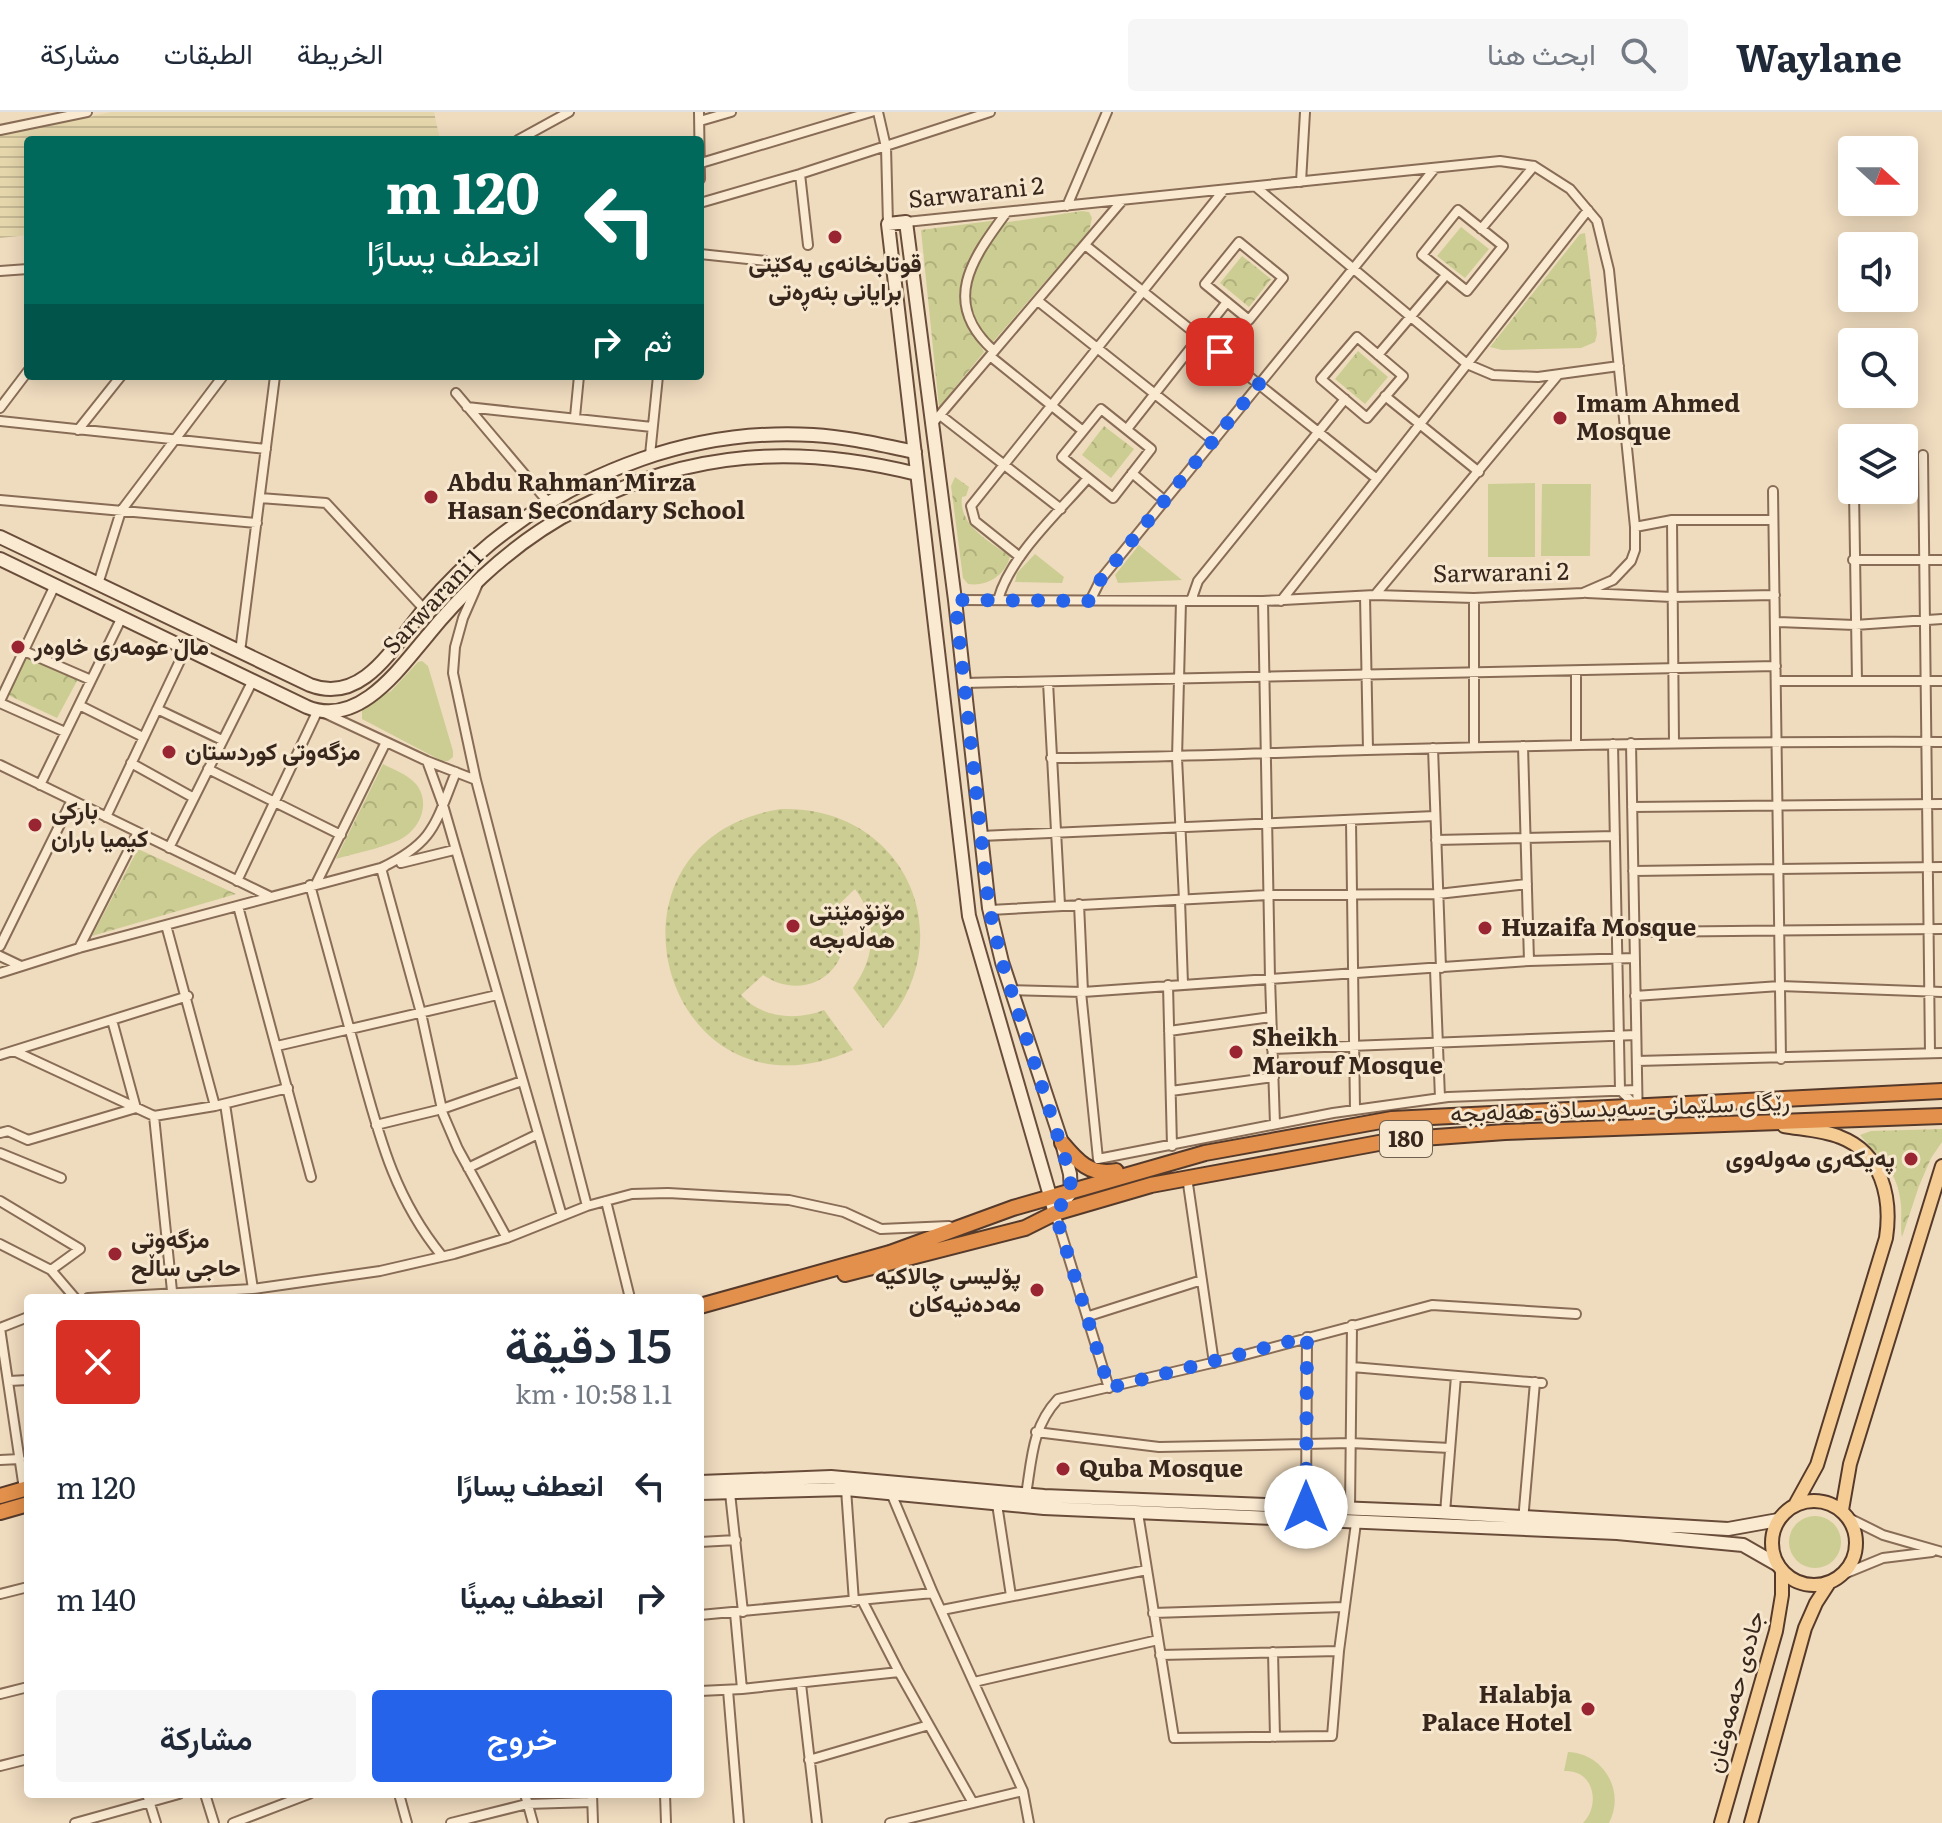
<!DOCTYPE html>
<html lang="ar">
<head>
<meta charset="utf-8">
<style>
  body { margin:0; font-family:Literata,Vazirmatn,serif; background:#f6f6f7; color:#1f2937; direction:rtl; height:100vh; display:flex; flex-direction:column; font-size:30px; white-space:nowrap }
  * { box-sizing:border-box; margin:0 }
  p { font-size:26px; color:#747a83 }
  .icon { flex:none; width:44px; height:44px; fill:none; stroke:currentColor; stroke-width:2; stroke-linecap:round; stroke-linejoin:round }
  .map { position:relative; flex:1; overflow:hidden; direction:ltr }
  .sheet { position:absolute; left:24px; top:1182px; width:680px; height:504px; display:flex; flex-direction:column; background:#fff; border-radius:8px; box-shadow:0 4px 20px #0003; direction:rtl }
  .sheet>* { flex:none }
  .hud { position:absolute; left:24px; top:24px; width:680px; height:244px; border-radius:8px; box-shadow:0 4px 20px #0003; direction:rtl; background:#00695c; color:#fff; overflow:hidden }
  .needle { width:52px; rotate:111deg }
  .buttons { position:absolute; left:1838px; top:24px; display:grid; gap:16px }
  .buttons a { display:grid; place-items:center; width:80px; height:80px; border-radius:8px; background:#fff; box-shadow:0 4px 20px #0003; font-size:40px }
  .pin { position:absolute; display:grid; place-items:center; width:68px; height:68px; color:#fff; margin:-34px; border-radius:16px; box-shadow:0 4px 12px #0006 }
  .me { position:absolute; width:88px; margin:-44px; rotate:0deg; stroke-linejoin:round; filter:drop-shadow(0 0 6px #0008) }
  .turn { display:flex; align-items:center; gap:28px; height:168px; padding:0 32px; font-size:36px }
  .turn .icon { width:104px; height:104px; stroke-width:2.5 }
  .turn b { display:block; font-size:56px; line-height:68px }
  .then { display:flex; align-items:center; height:76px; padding:0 32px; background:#0003; gap:16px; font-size:30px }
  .round { display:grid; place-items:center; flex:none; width:84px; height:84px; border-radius:8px; background:#f6f6f7 }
  .headline { display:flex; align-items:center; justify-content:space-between; height:136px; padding:0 32px }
  h1 { font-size:48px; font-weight:600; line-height:60px }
  .action { display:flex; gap:16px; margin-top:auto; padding:16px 32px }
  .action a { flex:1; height:92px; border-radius:8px; background:#2563eb; color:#fff; font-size:32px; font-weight:600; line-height:92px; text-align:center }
  .action a+a { background:#f6f6f7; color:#1f2937 }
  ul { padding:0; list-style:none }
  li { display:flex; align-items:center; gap:24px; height:112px; padding:0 32px }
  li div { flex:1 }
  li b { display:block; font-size:30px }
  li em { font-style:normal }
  header { display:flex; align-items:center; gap:48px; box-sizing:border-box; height:112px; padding:0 40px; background:#fff; border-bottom:2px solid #e0e1e3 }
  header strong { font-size:38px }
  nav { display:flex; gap:44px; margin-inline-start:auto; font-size:28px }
  .search { width:560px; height:72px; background:#f6f6f7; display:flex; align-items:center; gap:20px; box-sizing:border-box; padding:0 28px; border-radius:8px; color:#747a83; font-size:30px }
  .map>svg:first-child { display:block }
  .farmland { fill:url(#farmland-rules) }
  .grass { fill:#cccd92 }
  .park { fill:url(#park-crowns) }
  .garden { fill:url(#garden-dots) }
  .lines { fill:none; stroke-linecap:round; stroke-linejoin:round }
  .street-casing { stroke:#886c56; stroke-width:12 }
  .secondary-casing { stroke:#694d3a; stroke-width:16 }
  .primary-casing { stroke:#553a2b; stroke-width:16 }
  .highway-casing { stroke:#553a2b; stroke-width:18 }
  .street { stroke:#faead2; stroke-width:8 }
  .secondary { stroke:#faead2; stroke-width:12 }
  .primary { stroke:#f4cc94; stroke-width:12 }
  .highway { stroke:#e2904b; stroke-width:14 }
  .route { stroke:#2563eb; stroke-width:14; stroke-dasharray:0 25.2 }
  .poi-dot { fill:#982531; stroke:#f6e7ce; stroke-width:3 }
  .labels { text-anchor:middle; stroke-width:6; stroke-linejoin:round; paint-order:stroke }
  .shield { fill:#f6e7ce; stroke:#706051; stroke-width:2 }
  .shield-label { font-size:22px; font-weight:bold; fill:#37261c }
  .street-label { font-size:24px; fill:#37261c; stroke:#f6e7ce }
  .poi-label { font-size:24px; font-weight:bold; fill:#37261c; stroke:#f6e7ce; text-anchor:start }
</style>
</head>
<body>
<header>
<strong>Waylane</strong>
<div class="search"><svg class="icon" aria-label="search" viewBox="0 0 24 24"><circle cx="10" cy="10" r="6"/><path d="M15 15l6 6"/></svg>ابحث هنا</div>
<nav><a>الخريطة</a><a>الطبقات</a><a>مشاركة</a></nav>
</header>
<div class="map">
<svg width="1942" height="1711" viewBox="0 0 1942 1711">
  <defs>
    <pattern id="farmland-rules" width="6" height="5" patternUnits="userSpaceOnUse" patternTransform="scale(2)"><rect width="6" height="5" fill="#e5d6ab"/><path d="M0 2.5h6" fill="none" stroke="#c5b893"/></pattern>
    <pattern id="park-crowns" width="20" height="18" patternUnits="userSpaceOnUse" patternTransform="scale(2)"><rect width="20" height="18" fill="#cccd92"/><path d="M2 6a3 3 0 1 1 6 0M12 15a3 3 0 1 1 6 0" fill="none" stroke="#b0b07d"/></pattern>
    <pattern id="garden-dots" width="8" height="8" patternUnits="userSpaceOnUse" patternTransform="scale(2)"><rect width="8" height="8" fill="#cccd92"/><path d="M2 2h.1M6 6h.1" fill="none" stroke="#b0b07d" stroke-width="1.8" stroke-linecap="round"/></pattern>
  </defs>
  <rect width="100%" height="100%" fill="#efdbbe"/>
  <path class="farmland" d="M111,0H434L440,28H28V123L0,126V21L53,13Z"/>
  <path class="grass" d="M1535,371V445H1488V372Z
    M1542,372H1591L1590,444H1541Z
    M1139,433L1182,468L1118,471L1115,463Z
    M1035,442L1064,465L1062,471L1015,470L1017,461Z
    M422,549L428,554L453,639V645L448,649H442L362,607V596L391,579L418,550Z
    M1789 1430a26 26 0 1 1 52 0a26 26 0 1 1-52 0Z
    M1568,1640C1603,1641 1626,1679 1609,1711H1583C1601,1693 1594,1657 1564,1659Z"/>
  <path class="park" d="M1082,99L1089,100L1092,106L1089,119L992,231C953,194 975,148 1002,111Z
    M998,108C973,140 950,172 968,212C972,222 979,230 984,240L939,295L921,118Z
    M1461,115L1489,137L1465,166L1437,144Z
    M1585,121L1597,222L1595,230L1581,236L1502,238L1490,235L1580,122Z
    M1242,144L1271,167L1249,195L1220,171Z
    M1358,239L1388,265L1365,292L1335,267Z
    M1104,314L1134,337L1111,366L1082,343Z
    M955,365L969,375L966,384L962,385C958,413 990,430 1010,444C1006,463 987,475 968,472L963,466L951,374Z
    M26,543L78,567L57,606L8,583Z
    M383,652C394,658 407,662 416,672C432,692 419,720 397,729C378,737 356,741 336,747Z
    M138,737L236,782L92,824Z
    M1942,1017V1030L1931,1046L1919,1074L1902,1125C1900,1116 1902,1104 1901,1093C1898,1058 1880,1047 1860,1023L1871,1019Z"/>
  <path class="garden" d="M781,697C903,693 965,824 883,916L853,876C876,845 878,808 855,777L834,797C866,847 812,896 763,863L741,883C761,906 797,909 824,898L853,938C664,1023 581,729 781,697Z"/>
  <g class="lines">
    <g class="street-casing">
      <path id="street" d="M699,0L700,67
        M878,0L886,35L888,112
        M700,9L731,0
        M0,18L87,0
        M518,28L569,0
        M701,51L871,0
        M800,62L808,133
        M1301,70L1305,0
        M1256,75L1467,252L1493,263L1538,265L1619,254
        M700,91L800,62L990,0
        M1067,94L1107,0
        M1458,98L1503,134L1467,179L1422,143Z
        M906,110L1500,49L1534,54L1570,77L1597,109L1609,158L1635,415V438L1631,449L1613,468L1583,481L1474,486L1375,483L1263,489L955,488
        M1481,117L1534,54
        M1239,130L1283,166L1249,208L1205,172Z
        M1085,133L1377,367
        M700,142L766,149
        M0,159L28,157
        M1038,189L1214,329
        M1357,225L1403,264L1367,306L1321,267Z
        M994,239C940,191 972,147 1006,101
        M1378,243L1446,163
        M990,244L1083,319
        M456,281L548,390
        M1385,284L1479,360
        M467,295L652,315
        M0,296L28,259
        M1101,297L1151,337L1113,386L1062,345Z
        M940,303L1061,397
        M575,305L579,264
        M0,309L266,337
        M933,311L1121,90
        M1127,317L1227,190
        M78,318L121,264
        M650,343L658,264
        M1923,343L1930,941
        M1132,361L1165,389
        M1773,379L1781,947
        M1854,379L1857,569
        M260,386L326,391L424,497
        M0,388L257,411
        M1672,408L1674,631
        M1635,415L1672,408H1773
        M1020,445L975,409L971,394L1223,79
        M1853,448H1942
        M98,472L121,399L223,264
        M477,474L463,506L455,535L453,561L476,668L587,1094
        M1587,481L1672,485L1775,483
        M1375,483L1558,263
        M1365,484L1368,638
        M998,488C1010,444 1058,401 1088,366
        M1090,489L1101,467L1435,56
        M1181,489L1177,646L1184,788
        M1191,489L1198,469L1345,287
        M1263,489L1270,866L1275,1012
        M1281,489L1588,98
        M1775,510L1855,513L1942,507
        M24,539L91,568
        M240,540L275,264
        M1576,559V633
        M1776,569H1942
        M1048,570L1060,793
        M964,571L1776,554
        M0,589L55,473
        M0,591L65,620
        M79,593L143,625
        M157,597L222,628
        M1631,631L1638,1015
        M1613,632L1620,978L1637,995
        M1523,634L1529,849
        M1474,635V486
        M1433,636L1441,856
        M1051,646C1156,646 1261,641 1366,638C1558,633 1750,629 1942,630
        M427,649L443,693L562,1104
        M131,651L194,686
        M0,653L269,784
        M208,657L341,723
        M456,660C435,712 435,730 381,756L421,901L443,1002L458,1037L507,1126
        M40,673L122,505
        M1632,695L1942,692
        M106,705L186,536
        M1351,709L1355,998
        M981,724L1435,704
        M1436,728L1615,724
        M169,736L253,568
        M401,751L454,738
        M1633,759L1942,755
        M237,769L318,598L427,649L476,668
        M316,772L386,630
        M310,773C326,830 341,887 357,944C378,1019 392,1083 442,1144
        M1180,788L1183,872
        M1079,792L1083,880
        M238,794L311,1065
        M990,798L1268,783L1438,782L1527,772
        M166,813L215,994
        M1634,820L1942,817
        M0,834L72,688
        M79,836L138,720
        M0,844L21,854
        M1435,857L1440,986
        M0,861L79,836L384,755
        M1168,873L1172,1034
        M1011,878L1083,880L1529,849L1635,846
        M1081,880L1098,1047L1333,1001L1448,985L1637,978
        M1635,884L1780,874L1942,880
        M1169,919L1271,905
        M277,934L497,883
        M1272,937L1636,923
        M14,939L154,1004L215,994L288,976
        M0,943L188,884
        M1637,949L1942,941
        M1171,979L1274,965
        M225,992L253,1177
        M154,1004L172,1179
        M376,1013L442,997L522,969
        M0,1021L8,1019L28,1028L136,996L112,908
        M0,1041L61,1066
        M468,1056L538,1022
        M1187,1065L1214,1251
        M0,1089L80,1137L51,1158
        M606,1089L630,1186
        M1055,1101L1109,1276
        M0,1132L51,1158L75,1186
        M88,1186L253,1177L380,1159L454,1142L507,1126L587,1094L632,1082L668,1081L789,1088L844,1100L881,1117L949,1114
        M1089,1204L1202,1168
        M0,1216L24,1377
        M0,1216L28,1205
        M1352,1255L1542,1271
        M9,1269L28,1268
        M1036,1320L1159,1335L1351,1331L1450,1336
        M0,1348L20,1347
        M846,1377L854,1490
        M730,1381L743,1500
        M891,1381L933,1481L1023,1679L1029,1711
        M1026,1383C1032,1346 1032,1315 1058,1287L1233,1246L1432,1193L1576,1202
        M997,1392L1011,1484
        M1306,1395L1307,1225
        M1350,1396L1352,1213
        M1138,1401L1174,1626L1332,1624L1339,1539L1356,1411
        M1445,1401L1456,1264
        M1849,1406L1883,1423L1942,1440
        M1523,1409L1535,1270
        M700,1430L736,1428
        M1844,1462L1883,1446L1932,1440
        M0,1482L28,1475
        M863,1490L899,1560L973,1691
        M942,1498L1147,1458
        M735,1501L742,1577
        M1153,1501L1344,1495
        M700,1503L933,1481
        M1273,1540L1275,1625
        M1160,1543L1339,1539
        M974,1570L1158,1528
        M801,1572L817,1711
        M728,1578L739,1711
        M700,1579L742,1577L899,1560
        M0,1582L28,1575
        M809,1648L929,1613
        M0,1654L28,1647
        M147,1682L156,1711
        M205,1682L214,1711
        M399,1682L407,1711
        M525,1682L533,1711
        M592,1682L593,1711
        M665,1682L666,1711
        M75,1711L179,1682
        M233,1711L309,1682
        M451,1711L527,1692L592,1690
        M890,1711L1023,1679"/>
    </g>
    <g class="secondary-casing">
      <path id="secondary" d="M906,110L955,488L989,796L1002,850L1062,1031L1070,1062L1071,1080L1055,1101L969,804L888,112Z
        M0,425L310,573C365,594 396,529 426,495C446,472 468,450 491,431C582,358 695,316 813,323C848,325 881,333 915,340
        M0,447L307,595C359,616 399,557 428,523C445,502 463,483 482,465C511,438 545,413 581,395C691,338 798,332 917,362
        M700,1370L831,1365L1044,1384L1437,1400L1728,1417L1778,1408
        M700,1381L846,1377L1044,1396L1617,1421L1743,1433L1778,1453"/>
    </g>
    <g class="primary-casing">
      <path id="primary" d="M1784,1014C1801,1017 1823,1018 1840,1025C1882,1041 1892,1086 1886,1126L1817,1353L1795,1393
        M1772 1431a42 42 0 1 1 84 0a42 42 0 1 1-84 0Z
        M1842,1398L1850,1352L1942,1054
        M1721,1711L1776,1519L1782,1483V1458
        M1751,1711L1805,1516L1816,1491L1829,1471"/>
    </g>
    <g class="highway-casing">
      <path id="highway" d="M1062,1031C1077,1049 1090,1064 1116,1059
        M845,1162L1025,1116L1055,1101L1151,1073L1395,1028L1505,1020L1942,1004
        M700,1194L890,1141L1013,1096L1205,1041L1392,1007L1942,979
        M0,1384L28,1376
        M0,1400L28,1392"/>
    </g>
    <use href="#street" class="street"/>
    <use href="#secondary" class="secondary"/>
    <use href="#primary" class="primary"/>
    <use href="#highway" class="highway"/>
  </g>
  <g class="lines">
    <path class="route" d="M1220,240L1259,272L1101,467L1090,489L955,488L989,796L1002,850L1070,1062L1071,1080L1055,1101L1109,1276L1307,1225L1306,1395"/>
  </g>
  <g class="poi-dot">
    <circle cx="835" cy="125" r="8"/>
    <circle cx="1560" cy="306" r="8"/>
    <circle cx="431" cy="385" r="8"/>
    <circle cx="18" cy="535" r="8"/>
    <circle cx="169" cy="640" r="8"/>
    <circle cx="35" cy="713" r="8"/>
    <circle cx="793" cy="814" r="8"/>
    <circle cx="1485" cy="816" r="8"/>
    <circle cx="1236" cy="940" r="8"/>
    <circle cx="1911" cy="1047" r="8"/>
    <circle cx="115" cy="1142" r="8"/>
    <circle cx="1037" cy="1178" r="8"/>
    <circle cx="1063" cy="1357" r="8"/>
    <circle cx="1588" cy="1597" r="8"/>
  </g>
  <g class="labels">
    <rect class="shield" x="1380" y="1009" width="52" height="36" rx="6"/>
    <g class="shield-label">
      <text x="1406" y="1035">180</text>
    </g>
    <g class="street-label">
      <text transform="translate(976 81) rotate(-6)" y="8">Sarwarani 2</text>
      <text transform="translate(1501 461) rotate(-1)" y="8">Sarwarani 2</text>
      <text transform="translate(433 490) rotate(-47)" y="8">Sarwarani 1</text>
      <text transform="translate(1620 996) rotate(-2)" y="8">رێگای سلێمانی-سەیدسادق-هەلەبجە</text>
      <text transform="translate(1735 1580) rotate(-75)" y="8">جادەی حەمەوغان</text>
    </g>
    <g class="poi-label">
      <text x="835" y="160" text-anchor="middle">قوتابخانەی یەکێتی<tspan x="835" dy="28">برایانی بنەڕەتی</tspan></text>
      <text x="1576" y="300">Imam Ahmed<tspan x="1576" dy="28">Mosque</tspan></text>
      <text x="447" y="379">Abdu Rahman Mirza<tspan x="447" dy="28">Hasan Secondary School</tspan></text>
      <text x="34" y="543">ماڵ عومەری خاوەر</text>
      <text x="185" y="648">مزگەوتی کوردستان</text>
      <text x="51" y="707">باركى<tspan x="51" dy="28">كيميا باران</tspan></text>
      <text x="809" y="808">مۆنۆمێنتی<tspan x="809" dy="28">هەڵەبجە</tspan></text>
      <text x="1501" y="824">Huzaifa Mosque</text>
      <text x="1252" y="934">Sheikh<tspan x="1252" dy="28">Marouf Mosque</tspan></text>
      <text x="1895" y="1055" text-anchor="end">پەیکەری مەولەوی</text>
      <text x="131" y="1136">مزگەوتی<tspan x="131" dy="28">حاجی ساڵح</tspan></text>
      <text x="1021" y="1172" text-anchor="end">پۆلیسی چالاکیە<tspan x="1021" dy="28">مەدەنیەکان</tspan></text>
      <text x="1079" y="1365">Quba Mosque</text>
      <text x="1572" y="1591" text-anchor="end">Halabja<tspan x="1572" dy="28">Palace Hotel</tspan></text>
    </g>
  </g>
</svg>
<div class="buttons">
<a><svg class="needle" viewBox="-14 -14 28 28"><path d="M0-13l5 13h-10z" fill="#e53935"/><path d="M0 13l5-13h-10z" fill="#747a83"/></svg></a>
<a><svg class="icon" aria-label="sound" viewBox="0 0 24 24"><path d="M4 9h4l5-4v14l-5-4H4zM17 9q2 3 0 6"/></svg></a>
<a><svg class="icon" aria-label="search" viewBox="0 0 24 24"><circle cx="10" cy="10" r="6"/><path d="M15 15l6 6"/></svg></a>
<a><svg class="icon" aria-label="layers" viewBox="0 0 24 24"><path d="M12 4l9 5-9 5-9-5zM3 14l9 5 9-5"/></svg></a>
</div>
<div class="pin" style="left:1220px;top:240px;background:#d93025"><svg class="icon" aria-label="arrive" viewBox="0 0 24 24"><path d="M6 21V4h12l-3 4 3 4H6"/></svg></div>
<svg class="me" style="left:1306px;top:1395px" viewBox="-20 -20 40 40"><circle r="19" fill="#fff"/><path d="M0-13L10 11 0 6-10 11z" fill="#2563eb"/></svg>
<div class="hud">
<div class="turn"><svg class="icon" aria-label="left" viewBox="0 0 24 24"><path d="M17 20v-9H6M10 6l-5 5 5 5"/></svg><div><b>120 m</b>انعطف يسارًا</div></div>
<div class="then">ثم<svg class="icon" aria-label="right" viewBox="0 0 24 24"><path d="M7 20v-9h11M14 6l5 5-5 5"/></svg></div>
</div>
<section class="sheet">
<div class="headline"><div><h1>15 دقيقة</h1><p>1.1 km · 10:58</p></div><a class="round" style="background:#d93025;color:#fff"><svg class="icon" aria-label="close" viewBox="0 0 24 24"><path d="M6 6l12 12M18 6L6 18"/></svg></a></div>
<ul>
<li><svg class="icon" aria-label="left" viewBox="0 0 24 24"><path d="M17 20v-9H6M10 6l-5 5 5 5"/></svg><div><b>انعطف يسارًا</b></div><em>120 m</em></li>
<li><svg class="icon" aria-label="right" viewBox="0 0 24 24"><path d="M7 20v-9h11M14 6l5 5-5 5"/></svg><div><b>انعطف يمينًا</b></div><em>140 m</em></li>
</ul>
<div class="action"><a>خروج</a><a>مشاركة</a></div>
</section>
</div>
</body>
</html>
